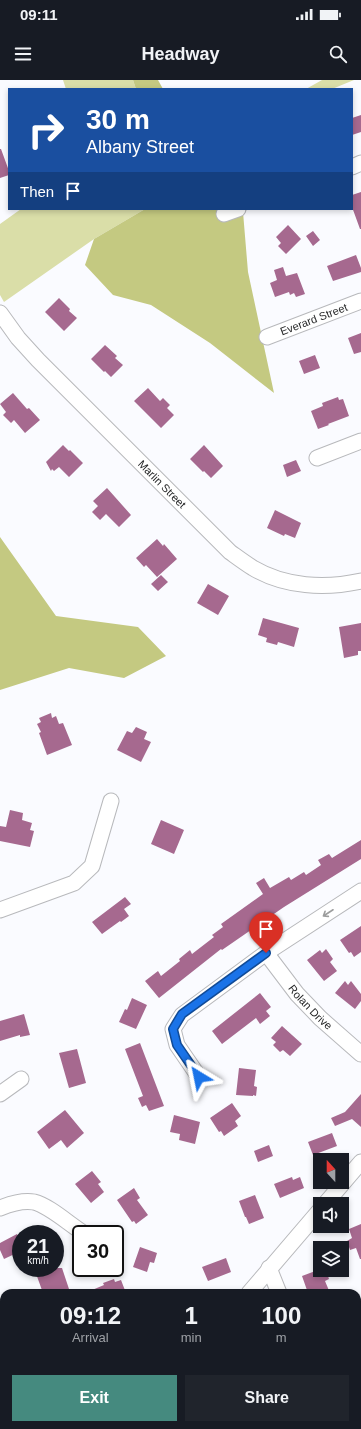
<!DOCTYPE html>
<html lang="en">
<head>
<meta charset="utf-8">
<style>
  body { margin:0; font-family:Helvetica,sans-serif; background:#20242c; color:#f1f3f6; height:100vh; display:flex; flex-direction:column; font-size:15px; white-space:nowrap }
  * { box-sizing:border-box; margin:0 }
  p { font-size:13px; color:#9ea1a6 }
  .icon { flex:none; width:22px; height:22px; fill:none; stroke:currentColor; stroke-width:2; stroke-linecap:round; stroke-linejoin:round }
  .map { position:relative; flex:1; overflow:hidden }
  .panel { position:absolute; left:0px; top:1209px; width:361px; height:140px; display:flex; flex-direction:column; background:#171b24; border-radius:12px 12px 0 0; box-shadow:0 2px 6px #0003 }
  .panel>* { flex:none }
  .hud { position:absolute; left:8px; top:8px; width:345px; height:122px; border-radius:0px; box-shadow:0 2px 6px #0003; background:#1a4fa0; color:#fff; overflow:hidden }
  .needle { width:26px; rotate:339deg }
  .tools { position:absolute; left:313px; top:1073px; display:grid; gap:8px }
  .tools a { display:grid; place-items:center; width:36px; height:36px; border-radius:0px; background:#171b24; box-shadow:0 2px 6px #0003; font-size:20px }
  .speed { position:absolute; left:12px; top:1145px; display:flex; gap:8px; font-size:20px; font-weight:700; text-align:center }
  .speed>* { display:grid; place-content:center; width:52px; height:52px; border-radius:50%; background:#171b24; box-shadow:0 2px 6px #0003; line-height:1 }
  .speed small { font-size:10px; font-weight:400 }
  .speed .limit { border:2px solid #111; border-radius:6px; background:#fff; color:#111 }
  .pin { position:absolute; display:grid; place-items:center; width:34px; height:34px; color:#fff; margin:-41px -17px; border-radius:50% 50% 50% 0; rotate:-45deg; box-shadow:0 0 4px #0007 }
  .pin .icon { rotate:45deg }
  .me { position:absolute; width:44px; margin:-22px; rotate:325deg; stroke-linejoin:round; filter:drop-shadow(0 0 3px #0008) }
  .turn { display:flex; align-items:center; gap:14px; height:84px; padding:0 12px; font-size:18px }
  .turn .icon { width:52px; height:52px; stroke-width:2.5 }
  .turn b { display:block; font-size:28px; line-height:34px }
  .then { display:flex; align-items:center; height:38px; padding:0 12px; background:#0003; gap:8px; font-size:15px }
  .eta { display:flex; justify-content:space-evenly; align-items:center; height:68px; text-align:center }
  .eta b { font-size:24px; font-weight:600; line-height:28px }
  .primary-button { display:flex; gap:8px; margin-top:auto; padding:8px 12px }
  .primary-button a { flex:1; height:46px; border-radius:0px; background:#458a7f; color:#fff; font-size:16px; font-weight:600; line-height:46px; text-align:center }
  .primary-button a+a { background:#20242c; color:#f1f3f6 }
  .status { display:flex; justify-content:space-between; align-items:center; height:28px; padding:0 20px; background:#171b24; direction:ltr }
  .status svg { height:11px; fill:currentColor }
  header { display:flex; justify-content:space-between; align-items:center; height:52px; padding:0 12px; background:#171b24; font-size:18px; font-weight:600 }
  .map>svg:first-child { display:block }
  .green { fill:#dadea8 }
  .forest { fill:#c4c981 }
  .building { fill:#a6698f }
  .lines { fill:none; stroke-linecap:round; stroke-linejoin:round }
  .minor-casing { stroke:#b8b9bc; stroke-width:17 }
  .minor { stroke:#fff; stroke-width:15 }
  .oneway { stroke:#9c9d9d }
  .route-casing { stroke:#114b97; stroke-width:10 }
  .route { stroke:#1a73e8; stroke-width:7 }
  .labels { text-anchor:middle; stroke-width:4; stroke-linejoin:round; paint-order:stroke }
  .street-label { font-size:11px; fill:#242526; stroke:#fff }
</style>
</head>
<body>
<div class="status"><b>09:11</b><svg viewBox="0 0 49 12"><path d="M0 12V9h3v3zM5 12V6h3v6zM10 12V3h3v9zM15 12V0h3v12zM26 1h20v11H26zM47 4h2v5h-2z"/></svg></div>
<header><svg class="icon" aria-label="menu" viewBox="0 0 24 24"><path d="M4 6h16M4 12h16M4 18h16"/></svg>Headway<svg class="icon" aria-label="search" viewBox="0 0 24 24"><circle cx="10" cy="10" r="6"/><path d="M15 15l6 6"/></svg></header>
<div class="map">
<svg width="361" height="1349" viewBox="0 0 361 1349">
  <rect width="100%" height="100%" fill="#fafbff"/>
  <path class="green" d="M63,0H133L136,9H66Z
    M322,0H354L332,9H306Z
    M21,129H145L94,159L4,222L0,215V144Z
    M144,1345H251L253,1349H140Z"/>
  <path class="forest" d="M133,0H158L163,9H136Z
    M145,129H242L243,132L248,192L274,313L210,263L151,225L113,215L85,185L94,159Z
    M0,457L56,536L138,547L166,576L124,598L69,588L0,610Z"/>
  <path class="building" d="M361,35V52L352,55V38Z
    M0,69H1L9,91V95L0,98Z
    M361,112V149H360L352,127V115Z
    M288,145L301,159L286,174L278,166L281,163L276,157Z
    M313,151L320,160L313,166L306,156Z
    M356,175L361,188V192L333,201L327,186Z
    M283,187L286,196L297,193L305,214L296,217L294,213L290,215L289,212L275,217L270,203L277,200L274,190Z
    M59,218L70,229L69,231L77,238L64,251L45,232Z
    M361,253V272L354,274L348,258Z
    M105,265L117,276L115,278L123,285L111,297L105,291L104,292L91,279Z
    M315,275L320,288L304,294L299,281Z
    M148,308L160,321L163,318L170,325L167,328L174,335L161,348L134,321Z
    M13,313L27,329L29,328L40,340L25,353L14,340L11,343L3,335L6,332L0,324Z
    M338,317L339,320L343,319L349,336L328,344L329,345L318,349L311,331L323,326L322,323Z
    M63,365L69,371L70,370L83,383L69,397L59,387L54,391L52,389L51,391L46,382Z
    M204,365L223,386L211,398L204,391L203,392L190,379Z
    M296,380L301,391L287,397L283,385Z
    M107,408L131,435L119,447L106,434L100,440L92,432L98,426L93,421Z
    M275,430L301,443L295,458L285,454L284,456L267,448Z
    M157,459L163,466L164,464L177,479L157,497L146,485L144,487L136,478Z
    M161,495L168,502L158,511L151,504Z
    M208,504L229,516L218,535L197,523Z
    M263,538L299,548L294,567L278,562L277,565L266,562L267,558L258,555Z
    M361,543V571H358V575L344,578L339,547Z
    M51,633L52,638L56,636L59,644L63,643L72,665L47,675L39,653L41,652L37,644L41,642L39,638Z
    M136,647L147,652L144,659L151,662L141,682L117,670L127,651L132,653Z
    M10,730L23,733L22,740L32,743L30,750L34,751L30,767L0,761V746L6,747Z
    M161,740L184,750L174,774L151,764Z
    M361,760V779L284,827L222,870L221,869L159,918L145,901L158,891L161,896L180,881L179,879L190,870L192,874L214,857L212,855L223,847L221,844L263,814L256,803L264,798L270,808L289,797L291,800L304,792L306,795L321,785L318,780L329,774L332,778Z
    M125,817L131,824L124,829L129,836L121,842L120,841L102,854L92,842Z
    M361,846V872L354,877L351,872L349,873L340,860Z
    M326,869L333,879L330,882L337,891L324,901L307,880L320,870L322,873Z
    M345,901L348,905L351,901L361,914V921L355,929L335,913Z
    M260,913L271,927L266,931L270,936L260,944L256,938L222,964L212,951Z
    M132,918L147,925L136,949L119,942L125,929L127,930Z
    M24,934L30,955L20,957V955L0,961V941Z
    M282,946L302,964L290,976L283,970L280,972L273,965L276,962L271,958Z
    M140,963L164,1026L149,1031L146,1025L142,1027L138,1018L143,1016L125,969Z
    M77,969L86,1003L69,1008L59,973Z
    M239,988L256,990L254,1006L257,1007L256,1016L253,1015V1016L236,1015Z
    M361,1014V1047L352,1039L335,1046L331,1038L345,1032Z
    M232,1023L241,1036L235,1041L238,1046L224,1056L221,1051L219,1052L210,1038Z
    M65,1030L84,1053L67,1068L61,1060L49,1069L37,1052Z
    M174,1035L200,1042L195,1064L179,1060L180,1054L170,1052Z
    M332,1053L337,1066L313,1075L308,1062Z
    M269,1065L273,1076L258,1082L254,1071Z
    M92,1091L101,1102L98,1104L104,1112L91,1123L75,1104Z
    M292,1097L293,1100L300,1097L304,1108L280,1118L274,1104Z
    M134,1108L140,1118L137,1120L148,1135L136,1144L134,1141L132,1142L117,1120Z
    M255,1115L264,1138L249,1144L246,1137H245L239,1121Z
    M361,1144V1179H360L356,1168L350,1170L347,1161L352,1158L349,1149Z
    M17,1154L21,1162V1171L4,1179L0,1170V1163Z
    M140,1167L157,1173L154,1183L150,1182L147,1192L133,1187Z
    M226,1178L231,1192L208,1201L202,1187Z
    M34,1188H62L69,1209L58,1213H43Z
    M318,1190H326L329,1199L325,1201L330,1213H308L302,1196Z
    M114,1199L115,1202L121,1200L126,1213H85L104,1205L103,1203Z"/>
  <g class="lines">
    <g class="minor-casing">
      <g id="minor">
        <path d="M352,87L361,83"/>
        <path d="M224,134L238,129"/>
        <path id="s1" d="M0,233L18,258L38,280L230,472C237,477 245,483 253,488C285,507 325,509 361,501"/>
        <path id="s2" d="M267,257L361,221"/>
        <path d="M317,378L361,361"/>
        <path d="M0,830L74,803L92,786L111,721"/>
        <path id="s3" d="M266,873L297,914L320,938L361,974"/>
        <path d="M199,997L177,965L173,949L182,935L266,873L361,811"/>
        <path d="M0,1014L21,999"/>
        <path d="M325,1124L361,1082"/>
        <path d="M0,1128C10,1124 23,1120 34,1122C50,1126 70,1145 85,1154"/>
        <path d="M269,1188L279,1213"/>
        <path d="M249,1213L320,1130"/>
        <path d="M0,1259L4,1270"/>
        <path d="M0,1335L4,1334"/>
        <path d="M33,1345L35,1349"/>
        <path d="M331,1345L333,1349"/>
        <path d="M131,1349L135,1345"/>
      </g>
    </g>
    <use href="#minor" class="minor"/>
  </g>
  <defs><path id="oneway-shaft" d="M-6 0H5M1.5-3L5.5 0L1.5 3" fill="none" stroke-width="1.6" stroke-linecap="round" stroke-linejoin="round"/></defs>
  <use class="oneway" href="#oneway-shaft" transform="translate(328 833) rotate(147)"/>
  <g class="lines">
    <g class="route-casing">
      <path id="route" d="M199,997L177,965L173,949L182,934L266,873"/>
    </g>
    <use href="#route" class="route"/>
  </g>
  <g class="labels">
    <g class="street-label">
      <text dy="4" stroke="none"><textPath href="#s2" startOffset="50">Everard Street</textPath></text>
      <text dy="4" stroke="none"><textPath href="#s1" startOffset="236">Marlin Street</textPath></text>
      <text dy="4" stroke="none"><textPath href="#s3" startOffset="70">Rolan Drive</textPath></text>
    </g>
  </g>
</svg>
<div class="tools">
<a><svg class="needle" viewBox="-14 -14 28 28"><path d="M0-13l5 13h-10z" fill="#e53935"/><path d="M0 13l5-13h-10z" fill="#9ea1a6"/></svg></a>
<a><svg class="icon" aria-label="sound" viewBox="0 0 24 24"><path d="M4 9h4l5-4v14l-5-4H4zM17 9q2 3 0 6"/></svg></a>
<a><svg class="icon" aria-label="layers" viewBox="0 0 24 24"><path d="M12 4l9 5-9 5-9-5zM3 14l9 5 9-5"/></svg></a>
</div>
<div class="speed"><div>21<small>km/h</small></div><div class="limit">30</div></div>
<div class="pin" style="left:266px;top:873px;background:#d93025"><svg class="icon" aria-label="arrive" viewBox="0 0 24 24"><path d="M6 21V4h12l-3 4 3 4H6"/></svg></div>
<svg class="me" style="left:199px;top:997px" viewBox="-20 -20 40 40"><path d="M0-17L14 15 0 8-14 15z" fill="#1a73e8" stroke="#fff" stroke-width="4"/></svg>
<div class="hud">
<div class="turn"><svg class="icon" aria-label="right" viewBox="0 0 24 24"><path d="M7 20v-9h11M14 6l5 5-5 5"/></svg><div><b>30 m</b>Albany Street</div></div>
<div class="then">Then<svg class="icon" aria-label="arrive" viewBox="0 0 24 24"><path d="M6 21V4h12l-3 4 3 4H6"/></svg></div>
</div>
<section class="panel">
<div class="eta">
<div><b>09:12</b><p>Arrival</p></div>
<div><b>1</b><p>min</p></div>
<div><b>100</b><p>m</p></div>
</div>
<div class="primary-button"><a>Exit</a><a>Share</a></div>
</section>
</div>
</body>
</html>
